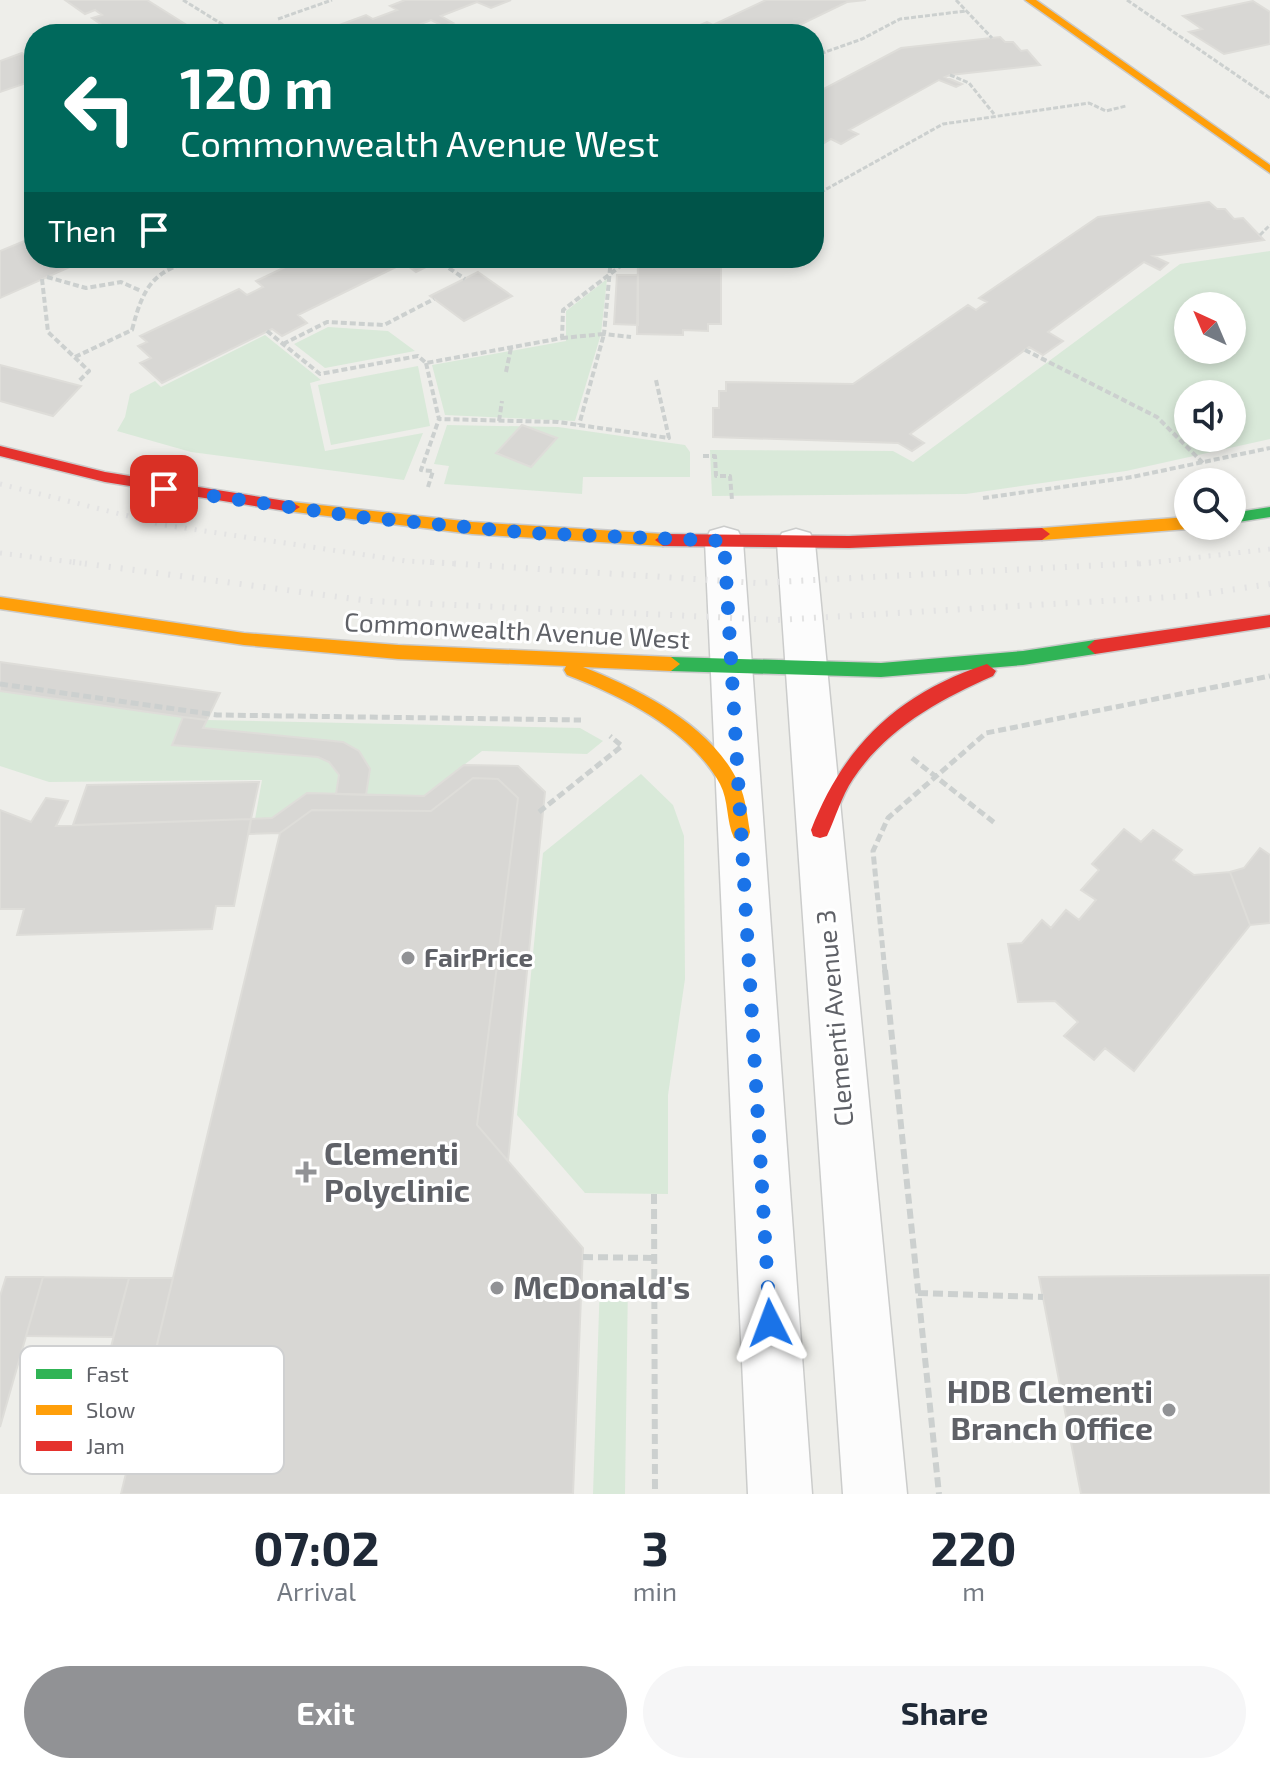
<!DOCTYPE html>
<html lang="en">
<head>
<meta charset="utf-8">
<style>
  body { margin:0; font-family:"Exo 2",sans-serif; background:#f6f6f7; color:#1f2937; height:100vh; display:flex; flex-direction:column; font-size:30px; white-space:nowrap }
  * { box-sizing:border-box; margin:0 }
  p { font-size:26px; color:#747a83 }
  .icon { flex:none; width:44px; height:44px; fill:none; stroke:currentColor; stroke-width:2; stroke-linecap:round; stroke-linejoin:round }
  .map { position:relative; height:1494px; overflow:hidden }
  .side { display:flex; flex-direction:column; background:#fff; flex:1 }
  .side>* { flex:none }
  .top-card { position:absolute; left:24px; top:24px; width:800px; height:244px; border-radius:32px; box-shadow:0 4px 12px #0003; background:#00695c; color:#fff; overflow:hidden }
  .needle { width:52px; rotate:316deg }
  .tools { position:absolute; left:1174px; top:292px; display:grid; gap:16px }
  .tools a { display:grid; place-items:center; width:72px; height:72px; border-radius:50%; background:#fff; box-shadow:0 4px 12px #0003; font-size:40px }
  .pin { position:absolute; display:grid; place-items:center; width:68px; height:68px; color:#fff; margin:-34px; border-radius:16px; box-shadow:0 4px 12px #0006 }
  .me { position:absolute; width:88px; margin:-44px; rotate:357deg; stroke-linejoin:round; filter:drop-shadow(0 0 6px #0008) }
  .turn { display:flex; align-items:center; gap:28px; height:168px; padding:0 24px; font-size:36px }
  .turn .icon { width:104px; height:104px; stroke-width:2.5 }
  .turn b { display:block; font-size:56px; line-height:68px }
  .then { display:flex; align-items:center; height:76px; padding:0 24px; background:#0003; gap:16px; font-size:30px }
  .eta { display:flex; justify-content:space-evenly; align-items:center; height:136px; text-align:center }
  .eta b { font-size:48px; font-weight:700; line-height:56px }
  .button { display:flex; gap:16px; margin-top:auto; padding:16px 24px }
  .button a { flex:1; height:92px; border-radius:48px; background:#919295; color:#fff; font-size:32px; font-weight:700; line-height:92px; text-align:center }
  .button a+a { background:#f6f6f7; color:#1f2937 }
  .map>svg:first-child { display:block }
  .green { fill:#d9e9d9; fill-rule:evenodd }
  .building { fill:#d8d7d4; stroke:#deddd9; stroke-width:2 }
  .lines { fill:none; stroke-linecap:round; stroke-linejoin:round }
  .street-casing { stroke:#cbcccb; stroke-width:3 }
  .fast-casing { stroke:#cacaca; stroke-width:3 }
  .slow-casing { stroke:#cacaca; stroke-width:3 }
  .jam-casing { stroke:#cacaca; stroke-width:3 }
  .path-far3 { stroke:#ccd0cf; stroke-width:3; stroke-dasharray:5 2; stroke-linecap:butt }
  .path-far2 { stroke:#ccd0cf; stroke-width:4; stroke-dasharray:6 3; stroke-linecap:butt }
  .path-far1 { stroke:#ccd0cf; stroke-width:5; stroke-dasharray:8 4; stroke-linecap:butt }
  .path { stroke:#ccd0cf; stroke-width:6; stroke-dasharray:10 5; stroke-linecap:butt }
  .street { fill:#fcfcfc; fill-rule:evenodd }
  .fast { fill:#30b455; fill-rule:evenodd }
  .slow { fill:#ff9f0a; fill-rule:evenodd }
  .jam { fill:#e5322d; fill-rule:evenodd }
  .rail-far1 { stroke:#e3e3e3; stroke-width:5; stroke-dasharray:2 8; stroke-linecap:butt }
  .rail { stroke:#e3e3e3; stroke-width:6; stroke-dasharray:2 10; stroke-linecap:butt }
  .route { stroke:#1a73e8; stroke-width:14; stroke-dasharray:0 25.2 }
  .poi-dot { fill:#919295; stroke:#fff; stroke-width:3 }
  .labels { text-anchor:middle; stroke-width:6; stroke-linejoin:round; paint-order:stroke }
  .street-label { font-size:26px; fill:#5f6167; stroke:#fff }
  .poi-label { font-size:26px; font-weight:bold; fill:#5f6167; stroke:#fff; text-anchor:start }
  .near-poi-label { font-size:32px; font-weight:bold; fill:#5f6167; stroke:#fff; text-anchor:start }
  .key { fill:#fff; stroke:#cfd0d1; stroke-width:2 }
  .key-label { font-size:22px; fill:#5f6167 }
</style>
</head>
<body>
<div class="map">
<svg width="1270" height="1494" viewBox="0 0 1270 1494">
  <rect width="100%" height="100%" fill="#eeeeea"/>
  <path class="green" d="M1270,251V439L1126,471L966,494L712,496L710,450L893,451L913,462L1180,264ZM1188,306H1232V350H1188ZM1188,394H1232V438H1188Z
    M607,279L601,334L575,421L445,415L432,365L566,341V311Z
    M328,327L388,331L415,351L325,368L294,344Z
    M265,335L321,380L310,383L325,451L423,433L404,480L191,452L117,431L125,417L130,394L155,381L161,387Z
    M418,366L430,426L331,445L318,385Z
    M447,425L558,427L685,445L690,452V477H583L582,494L444,484L449,466L434,464Z
    M0,691L183,717L172,745L318,757L329,762L339,775L336,794L307,793L272,818L255,819L262,780L49,782L0,766Z
    M207,720L580,728L603,741L587,754L482,751L424,796L366,795C370,768 367,755 343,742L203,728Z
    M641,774L673,805L684,836L685,979L668,1095V1194L585,1193L517,1115L543,853Z
    M600,1280L628,1281L625,1494H593Z"/>
  <path class="building" d="M65,0H147L201,34H115L92,18L102,15L95,10L85,14Z
    M405,0H511L491,8L477,2L441,16L453,23L443,26L431,20L396,34H334L341,31L334,27L366,15L373,19L397,10L390,6Z
    M766,0H866L847,2L781,34H691L688,30L707,22L713,25Z
    M1253,1L1270,12V44L1224,54L1189,32L1202,29L1183,16Z
    M1000,37L1005,42H1013L1021,51L1027,50L1040,65L950,75L945,77L962,84L956,87L939,80L849,130L858,134L841,144L831,139L814,149V94L901,48Z
    M22,53L28,58L34,56V87L26,83L0,92V61Z
    M1209,202L1217,209H1225L1234,219L1243,218L1264,240L1153,256L1168,263L1160,270L1144,262L1048,332L1063,341L1043,355L1029,347L910,434L924,443L912,451L898,443L713,437V408H719V391H726V382L853,384L968,305L976,310L987,302L979,298L1098,217Z
    M34,237V258H90L0,298V251Z
    M304,258H419L430,265L416,272L404,263L298,315L307,323L282,336L272,329L162,383L140,363L151,358L138,346L147,342L140,336L239,289L247,295L263,287L256,281Z
    M638,258H721V324H708V331L683,330V335L637,334Z
    M478,272L512,296L464,321L430,296Z
    M617,275H638V325L614,324Z
    M0,365L81,386L53,416L0,401Z
    M522,425L557,438L531,467L496,453Z
    M0,662L220,693L207,720L183,717L0,691Z
    M183,717L207,720L203,728L343,742L359,751L370,769L366,795L336,794L339,775L329,762L318,757L172,745Z
    M464,765L518,766L545,792L508,1161L477,1125L518,798L498,779L473,778L431,811L312,810L280,833L249,834L251,819L272,818L307,793L424,796Z
    M473,778L498,779L518,798L477,1125L583,1248L573,1494H121L280,833L312,810L431,811Z
    M259,782L251,819L73,825L87,785Z
    M46,798L68,801L56,826L251,819L234,906H216L212,929L17,935L24,909H0V810L31,822Z
    M1124,829L1141,842L1153,830L1182,850L1173,860L1194,875L1230,872L1250,925L1134,1071L1105,1048L1094,1060L1064,1036L1078,1022L1055,1001L1018,1002L1008,944L1022,943L1042,920L1051,928L1066,910L1079,920L1096,900L1081,890L1099,870L1092,864Z
    M1260,848L1270,855V923L1250,925L1230,872L1244,868Z
    M1270,1275V1494H1081L1039,1277Z
    M6,1277H43L0,1427V1296Z
    M43,1277L129,1278L113,1337L26,1336Z
    M129,1278H173L130,1458H82Z"/>
  <g class="lines">
    <g class="street-casing">
      <path id="street" d="M724,527L738,531L743,541L812,1494H748L705,541L710,531Z
        M796,529L810,533L815,543L907,1494H843L777,543L782,533Z"/>
    </g>
    <g class="fast-casing">
      <path id="fast" d="M1270,507V517L1232,523V513Z
        M1095,640L1103,647L1095,654L1023,665L881,677L671,671L662,664L671,657L881,663L1023,651Z"/>
    </g>
    <g class="slow-casing">
      <path id="slow" d="M1025,0H1036L1270,165V173Z
        M292,502L472,522L663,534L671,540L663,546L472,534L287,511L284,507Z
        M1188,517V526H1194L1188,529L1042,540L1034,534L1042,528Z
        M0,597L244,633L398,645L671,657L680,664L671,671L583,667C639,689 713,726 739,784C746,799 747,816 750,832L748,838L741,840L734,838C726,821 729,801 720,784C691,730 622,696 567,675L564,670L566,666L398,659L244,645L0,609Z"/>
    </g>
    <g class="jam-casing">
      <path id="jam" d="M0,446L105,472L292,502L300,507L292,512L105,482L0,456Z
        M1042,528L1050,534L1042,540L849,548L663,546L655,540L663,534L849,536Z
        M1270,615V627L1095,654L1087,647L1095,640Z
        M987,664L996,671L993,676C939,700 887,728 853,779C841,797 836,817 827,836L820,838L813,836L811,830C844,745 899,693 987,664Z"/>
    </g>
    <path class="path-far3" d="M183,0L238,34
      M956,0L992,38
      M1127,0L1270,98
      M278,19L332,0
      M814,56L862,39L900,19L966,11
      M950,75L969,83L994,114
      M814,196L943,124L1089,103L1106,111L1126,106
      M1260,235L1270,225"/>
    <path class="path-far2" d="M434,258L465,279
      M611,258L604,334L631,337
      M47,277L86,288L121,282L141,291
      M42,279L48,332L89,371L79,381
      M267,331L320,374L418,356L426,363L562,338L563,310L631,258
      M562,338L604,334L579,425
      M283,344L327,322L384,325L434,299
      M1025,350L1157,417L1203,463
      M75,357L132,330C144,283 155,269 203,258
      M426,363L439,419L558,422L669,438L656,380
      M506,372L511,348
      M499,421L502,401
      M703,456H715L716,476H730L732,500
      M428,487L433,471L421,470L439,419
      M983,498L1132,477L1270,448"/>
    <path class="path-far1" d="M0,684L217,715L581,720
      M912,758L996,824
      M539,812L622,746L610,736
      M885,972L873,851L888,818L986,733L1270,676"/>
    <path class="path" d="M885,970L939,1494
      M654,1194L655,1494
      M583,1257L654,1258
      M918,1293L1043,1297"/>
    <use href="#street" class="street"/>
    <use href="#fast" class="fast"/>
    <use href="#slow" class="slow"/>
    <use href="#jam" class="jam"/>
    <path class="rail-far1" d="M0,484L164,525L406,561L461,564
      M0,553L88,564
      M1139,564L1270,549"/>
    <path class="rail" d="M73,562L370,601L777,620L1189,596L1270,584
      M430,562L757,583L1161,562"/>
  </g>
  <g class="lines">
    <path class="route" d="M164,489L359,517L530,533L724,541L770,1323"/>
  </g>
  <g class="poi-dot">
    <circle cx="408" cy="958" r="8"/>
    <path d="M302 1160h8v8h8v8h-8v8h-8v-8h-8v-8h8z"/>
    <circle cx="497" cy="1288" r="8"/>
    <circle cx="1169" cy="1410" r="8"/>
  </g>
  <g class="labels">
    <g class="street-label">
      <text transform="translate(517 631) rotate(3)" y="9">Commonwealth Avenue West</text>
      <text transform="translate(835 1018) rotate(-95)" y="9">Clementi Avenue 3</text>
    </g>
    <g class="poi-label">
      <text x="424" y="967">FairPrice</text>
    </g>
    <g class="near-poi-label">
      <text x="324" y="1165">Clementi<tspan x="324" dy="37">Polyclinic</tspan></text>
      <text x="513" y="1299">McDonald's</text>
      <text x="1153" y="1403" text-anchor="end">HDB Clementi<tspan x="1153" dy="37">Branch Office</tspan></text>
    </g>
  </g>
  <rect x="20" y="1346" width="264" height="128" rx="12" class="key"/>
  <rect x="36" y="1369" width="36" height="10" fill="#30b455"/>
  <rect x="36" y="1405" width="36" height="10" fill="#ff9f0a"/>
  <rect x="36" y="1441" width="36" height="10" fill="#e5322d"/>
  <g class="key-label">
    <text x="86" y="1382">Fast</text>
    <text x="86" y="1418">Slow</text>
    <text x="86" y="1454">Jam</text>
  </g>
</svg>
<div class="tools">
<a><svg class="needle" viewBox="-14 -14 28 28"><path d="M0-13l5 13h-10z" fill="#e53935"/><path d="M0 13l5-13h-10z" fill="#747a83"/></svg></a>
<a><svg class="icon" aria-label="sound" viewBox="0 0 24 24"><path d="M4 9h4l5-4v14l-5-4H4zM17 9q2 3 0 6"/></svg></a>
<a><svg class="icon" aria-label="search" viewBox="0 0 24 24"><circle cx="10" cy="10" r="6"/><path d="M15 15l6 6"/></svg></a>
</div>
<div class="pin" style="left:164px;top:489px;background:#d93025"><svg class="icon" aria-label="arrive" viewBox="0 0 24 24"><path d="M6 21V4h12l-3 4 3 4H6"/></svg></div>
<svg class="me" style="left:770px;top:1323px" viewBox="-20 -20 40 40"><path d="M0-17L14 15 0 8-14 15z" fill="#1a73e8" stroke="#fff" stroke-width="4"/></svg>
<div class="top-card">
<div class="turn"><svg class="icon" aria-label="left" viewBox="0 0 24 24"><path d="M17 20v-9H6M10 6l-5 5 5 5"/></svg><div><b>120 m</b>Commonwealth Avenue West</div></div>
<div class="then">Then<svg class="icon" aria-label="arrive" viewBox="0 0 24 24"><path d="M6 21V4h12l-3 4 3 4H6"/></svg></div>
</div>
</div>
<section class="side">
<div class="eta">
<div><b>07:02</b><p>Arrival</p></div>
<div><b>3</b><p>min</p></div>
<div><b>220</b><p>m</p></div>
</div>
<div class="button"><a>Exit</a><a>Share</a></div>
</section>
</body>
</html>
